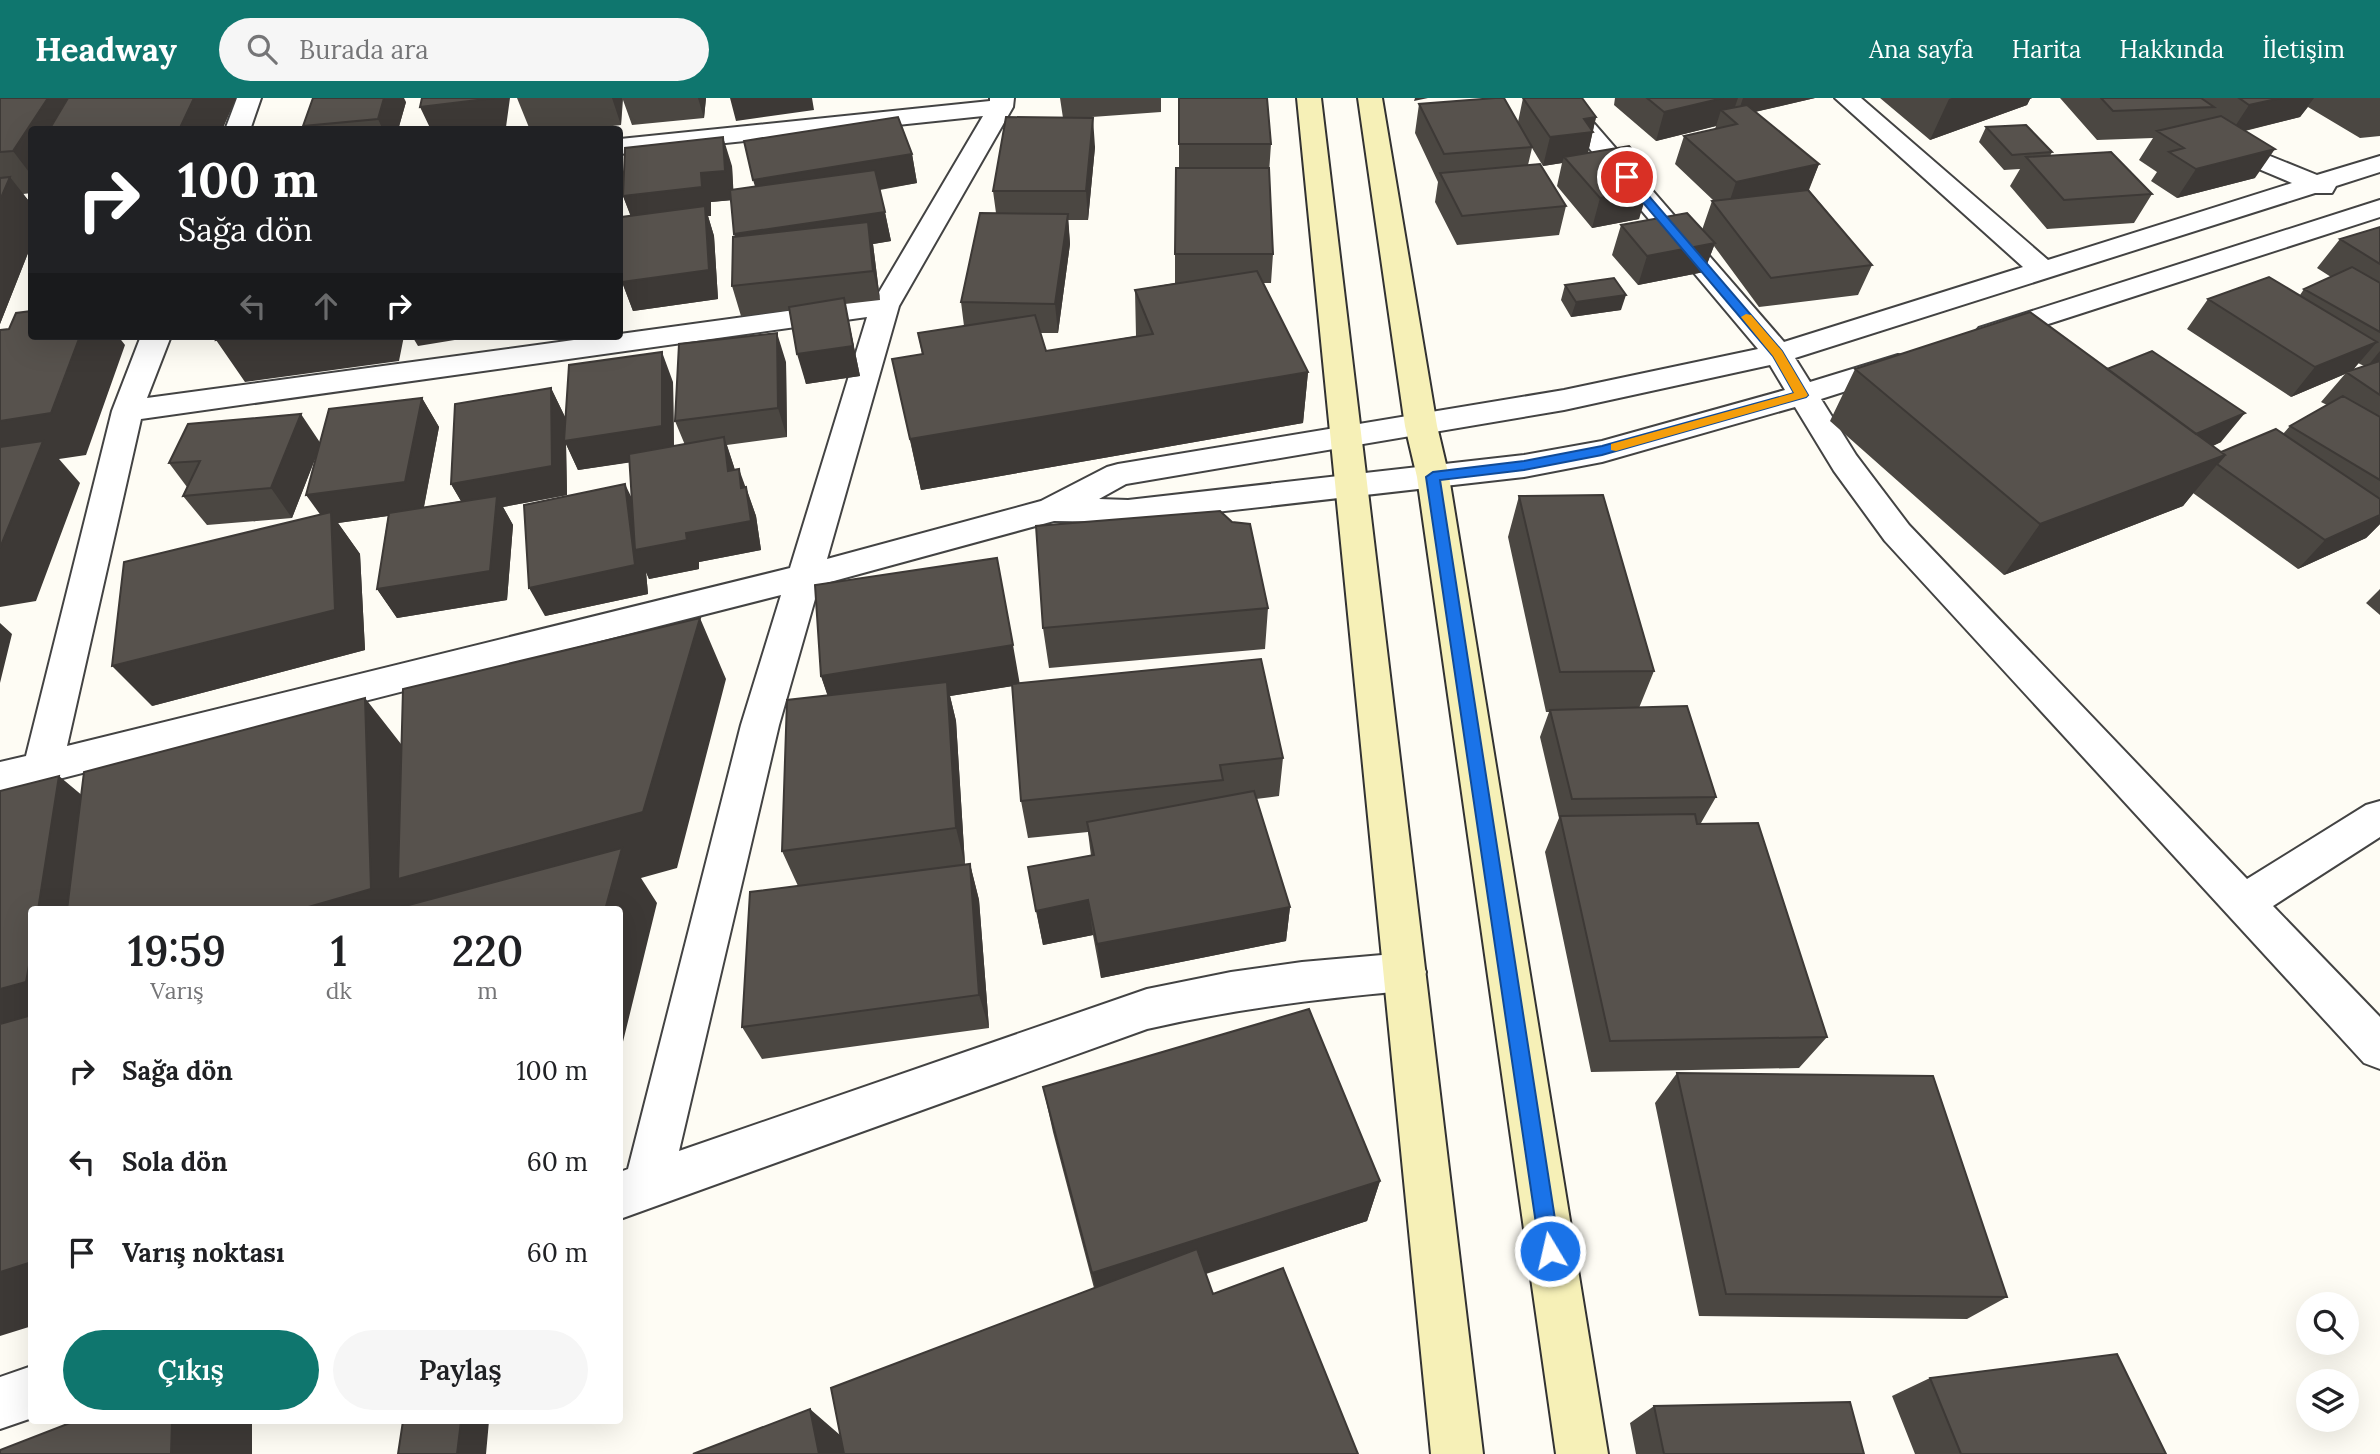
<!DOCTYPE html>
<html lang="tr">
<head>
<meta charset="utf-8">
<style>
  body { margin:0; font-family:Lora,serif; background:#f6f6f6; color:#202124; height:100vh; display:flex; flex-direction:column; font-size:26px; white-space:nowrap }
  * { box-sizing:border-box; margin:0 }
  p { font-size:23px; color:#757577 }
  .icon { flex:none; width:38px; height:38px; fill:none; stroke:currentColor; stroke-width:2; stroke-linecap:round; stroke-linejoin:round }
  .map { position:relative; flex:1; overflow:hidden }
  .drawer { position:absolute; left:28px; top:808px; width:595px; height:518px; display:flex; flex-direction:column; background:#fff; border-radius:7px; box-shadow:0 7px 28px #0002 }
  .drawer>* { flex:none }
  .banner { position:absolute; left:28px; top:28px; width:595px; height:214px; border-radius:7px; box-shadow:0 7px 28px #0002; background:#202124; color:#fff; overflow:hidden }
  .fabs { position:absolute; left:2296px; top:1194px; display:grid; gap:14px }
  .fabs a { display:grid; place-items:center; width:63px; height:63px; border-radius:50%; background:#fff; box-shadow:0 7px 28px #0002; font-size:35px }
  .pin { position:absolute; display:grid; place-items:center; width:60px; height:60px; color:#fff; margin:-30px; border:4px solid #fff; border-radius:50%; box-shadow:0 2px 7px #0007 }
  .me { position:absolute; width:77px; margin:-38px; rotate:351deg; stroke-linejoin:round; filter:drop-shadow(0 0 5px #0008) }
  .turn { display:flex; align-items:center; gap:24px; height:147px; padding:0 35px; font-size:32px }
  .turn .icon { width:91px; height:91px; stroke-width:2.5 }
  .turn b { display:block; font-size:49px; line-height:60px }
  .lanes { display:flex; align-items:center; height:66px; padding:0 35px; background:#0003; justify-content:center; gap:35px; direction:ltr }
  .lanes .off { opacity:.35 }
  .eta { display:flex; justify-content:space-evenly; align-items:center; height:119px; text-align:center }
  .eta b { font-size:42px; font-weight:600; line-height:49px }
  .cta { display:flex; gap:14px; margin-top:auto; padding:14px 35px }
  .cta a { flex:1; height:80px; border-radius:42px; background:#0f766e; color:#fff; font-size:28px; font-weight:600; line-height:80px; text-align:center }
  .cta a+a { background:#f6f6f6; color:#202124 }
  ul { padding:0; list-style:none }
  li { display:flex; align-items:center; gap:21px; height:91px; padding:0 35px }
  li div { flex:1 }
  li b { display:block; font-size:26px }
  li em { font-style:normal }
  header { display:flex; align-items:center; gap:42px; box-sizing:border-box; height:98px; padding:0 35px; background:#0f766e; color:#fff }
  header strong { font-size:33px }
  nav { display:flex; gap:38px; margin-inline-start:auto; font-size:24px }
  .search { width:490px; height:63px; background:#f6f6f6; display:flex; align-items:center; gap:18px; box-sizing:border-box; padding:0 24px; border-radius:38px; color:#757577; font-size:26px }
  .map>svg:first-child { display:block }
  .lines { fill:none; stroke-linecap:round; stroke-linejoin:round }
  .minor-casing { stroke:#434343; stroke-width:4 }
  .secondary-casing { stroke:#323232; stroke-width:4 }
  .minor { fill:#fff; fill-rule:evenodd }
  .secondary { fill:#f6f0b7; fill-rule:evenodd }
  .wall { fill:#4b4742; fill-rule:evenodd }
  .shaded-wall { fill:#3d3936 }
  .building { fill:#57524d; stroke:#3d3936; stroke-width:2 }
  .route { fill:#1a73e8; stroke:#114b97; stroke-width:2 }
  .slow { fill:#f59e0b }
</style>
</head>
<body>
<header>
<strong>Headway</strong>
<div class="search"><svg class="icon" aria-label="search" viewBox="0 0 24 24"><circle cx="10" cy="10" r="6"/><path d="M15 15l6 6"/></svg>Burada ara</div>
<nav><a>Ana sayfa</a><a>Harita</a><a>Hakkında</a><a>İletişim</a></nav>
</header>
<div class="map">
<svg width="2380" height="1356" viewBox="0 0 2380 1356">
  <rect width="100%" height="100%" fill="#fefcf4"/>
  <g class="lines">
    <g class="minor-casing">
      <path id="minor" d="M237,0H261L250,32H225Z
        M990,0H1014L1013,9L899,208L827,461L1041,403L1107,369L1118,366L1564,292L1758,251L1547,0H1572L1784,244L2023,169L1835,0H1861L2048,162L2292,85L2242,64L2153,5L2150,0H2178L2260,54L2317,77L2380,58V74L2336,88L2332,95H2315L1795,260L1810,284L1898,257L1909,259L1913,266L1909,273L1821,301L1856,357L1909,427L2247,781L2366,707L2380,703V739L2273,808L2380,919V971L2364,965L1885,443L1834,373L1795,309L1602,364L1524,379L1128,424L1054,423L819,487L779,627L679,1053L1147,891L1231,874L1302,864L1405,855L1420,860L1426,874L1420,888L1405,893C1315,901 1235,911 1147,931L620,1121V1074L628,1071L741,627L781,497L0,696V664L26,658L112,313L141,238H171L147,300L603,238H620V236L875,201L983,18L620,56V41L990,3ZM867,219L790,470L67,648L141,321ZM1770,267L1785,292L1602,343L1524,357L1128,402L1099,401L1126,386L1564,312Z
        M2380,102V119L1999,242L1989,245L1979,242L1974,236L1979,230Z
        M32,1268V1320L0,1331V1279Z"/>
    </g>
    <g class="secondary-casing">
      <path id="secondary" d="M1297,0H1321L1483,1356H1431Z
        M1358,0H1382L1437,328L1449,379L1608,1356H1556L1417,379L1405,328Z"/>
    </g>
    <use href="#minor" class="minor"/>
    <use href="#secondary" class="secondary"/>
  </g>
  <path class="wall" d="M0,0H236L222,32H32V95L23,96L32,107V145L0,226Z
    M517,0H706L704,20L632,27L623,2L621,27L580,32H530Z
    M1060,0H1161V14L1078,20L1095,49L1088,122H1068L1070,146L1058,235H1040L1046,253L1136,238L1135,192L1175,185V156L1179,70V0L1271,46L1269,75L1273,156L1271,185H1263L1308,274L1303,325L921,392L892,261L922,256L918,235L964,228L961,204L996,115L993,93L1063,20Z
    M1523,0L1596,19L1588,55L1648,69L1643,87L1639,121L1592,130L1557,88L1562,65L1543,68L1532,50L1528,67L1566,108L1559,137L1457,147L1435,104L1438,84L1415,35L1419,6L1518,24Z
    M1615,0H1815L1755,14L1819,66L1809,92L1872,167L1858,197L1759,209L1714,148L1704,174L1638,187L1612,157L1621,127L1702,132L1712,103H1714L1675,66L1684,38L1715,31L1716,28L1656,43L1614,7Z
    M1880,0H2032L2030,1L2027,7L1930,42Z
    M2060,0H2380V38L2360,40L2308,9L2300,19L2245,33L2255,80L2177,100L2151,83L2157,74L2139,62L2153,40L2097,42Z
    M406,4L398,32H305L303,28Z
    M1986,29L2052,54L2050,58L2152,96L2134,125L2047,131L2010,88L2020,71L2004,72L1979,44Z
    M912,56L917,85L880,92L891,143L873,146L880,202L845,206L860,278L806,286L790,212L741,218L732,188L735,138L731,102L711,104V118H708L714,138L718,201L633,213L622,184L631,118L623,98L732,68L733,92L755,89Z
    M2380,129V426L2366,440L2298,471L2193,395L2183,408L2004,477L1830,323L1855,271H2107L2221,344L2213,348L2221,354L2283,336L2290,328L2327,307L2321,304L2345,276L2291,299L2187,231L2208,201L2300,197L2304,191L2331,179L2317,170L2340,141ZM2358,265L2364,268L2353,272Z
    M1565,187L1621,212L1571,219L1561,202Z
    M786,264L787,339L727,347L735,372L745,389H746L756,418L761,452L699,464V471L649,481L646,474L648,496L545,518L632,401L630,364L578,372L566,346L567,397L503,409L513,427L507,502L397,520L377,491L388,418L338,425L360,456L365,552L152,608L321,417L318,353L292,420L207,427L183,398L187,389L169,365L320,345L422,300L439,329L424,409L461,403L451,386L551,290L565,319L673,284L674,349L685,347L675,323Z
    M1519,398L1654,573L1639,610L1716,699L1701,725H1697L1827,939L1799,970L1591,974L1545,754L1559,720L1540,639L1549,614H1546L1508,439Z
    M2380,491V517L2366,505Z
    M1268,510L1265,551L1049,570L1043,530Z
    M821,578L1019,585L1283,660L1279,698L1256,701L1290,809L1286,843L1101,880L1093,837L1043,847L1028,769L1091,758L1088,734L1028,740L1021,703L1012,588L950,598L956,623L965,767L970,766L979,802L989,930L762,961L742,929L798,788L782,753L828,598Z
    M1677,975L2007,1199L1967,1221L1699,1218L1655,1005Z
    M1043,989L1380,1083L1367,1123L1206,1176L1213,1196L1094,1190L1053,1034Z
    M1930,1280L2166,1356H1915L1892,1298Z
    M1654,1308L1864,1356H1636L1630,1325Z"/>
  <path class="shaded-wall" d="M48,0H92L82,32H32V78L13,53Z
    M194,0H236L222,32H179Z
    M384,0H404L406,4L398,32H383L378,21Z
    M494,0H510L506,29L485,32H431L420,9Z
    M612,0H622L621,27Z
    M698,0H706L704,20Z
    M730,0H812L814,12L736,23Z
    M1415,0H1428L1414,3Z
    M1723,0H1738L1731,20L1721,12L1716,28L1656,43L1664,14Z
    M1743,0H1815L1737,18Z
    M1952,0H2032L2030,1L2027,7L1930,42L1949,1Z
    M2281,0H2314L2300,19L2230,36L2249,7Z
    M1596,19L1586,63L1564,59L1562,65L1543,68L1550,39L1584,21Z
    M1093,20L1095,49L1088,122L1086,93Z
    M723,39L732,68L734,102L711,104V118H708L714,138L718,201L633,213L622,184L634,127L623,98L701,75Z
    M2275,51L2255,80L2177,100L2196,71Z
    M912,56L917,85L762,111L753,82Z
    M1819,66L1807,95L1726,114L1736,84Z
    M1648,69L1641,93L1648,92L1639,121L1592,130L1600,100L1630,72Z
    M10,79L32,107V145L0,226V102Z
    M885,114L891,143L873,146L880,202L873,173L743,165L734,136Z
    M1068,116L1070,146L1058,235L1055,206Z
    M1715,145L1704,174L1638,187L1647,158Z
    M1626,197L1621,212L1571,219L1576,204Z
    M844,200L860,278L806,286L797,256Z
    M777,235L786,264L787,339L778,310Z
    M80,238H118L125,247L86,357L59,361L80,385L36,503L0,509V323Z
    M245,238H404L399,263L245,284L216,242Z
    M412,238H479L418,248Z
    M2377,244L2352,273L2346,274L2345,276L2291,299L2315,269Z
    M2380,253V263L2366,270Z
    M662,254L673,284L674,358L578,372L566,346L567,397L503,409L513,427L507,502L397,520L377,491L468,415L451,386L551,290L565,319Z
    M1308,274L1303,325L921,392L910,341Z
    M422,300L439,329L423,413L338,425L360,456L365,552L152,608L112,568L327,426L306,397Z
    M2245,315L2221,344L2167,368L2190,338Z
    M301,316L321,346L292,420L271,390Z
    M724,339L734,369L739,402L728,373Z
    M2225,357L2183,408L2004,477L2040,426Z
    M739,371L756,418L761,452L699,464V471L649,481L646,474L648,496L545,518L529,490L625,386L639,415L686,435L741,390Z
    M2380,418V426L2366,440L2298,471L2325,442Z
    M700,520L726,581L677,770L641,780L657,805L620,956V812H298L365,600L412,660Z
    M0,525L12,536L0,585Z
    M1013,547L1020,587L950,598L956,623L965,767L956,730L834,617L821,578Z
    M59,678L127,735L118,812H38Z
    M970,766L979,802L989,930L979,897Z
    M1088,802L1093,837L1043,847L1036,813Z
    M1290,809L1286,843L1101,880L1097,846Z
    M32,851V955L0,964V891Z
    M1380,1083L1367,1123L1099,1210L1092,1175Z
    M32,1164V1228L0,1238V1174Z
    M810,1311L840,1337L844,1356H819Z
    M172,1323H252V1356H171Z
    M461,1323H489L486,1356H457Z"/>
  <path class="building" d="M0,0H48L13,53L0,54Z
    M68,0H194L179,32H49Z
    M313,0H384L378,21L303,28Z
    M422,0H494L420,9Z
    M1179,0H1267L1271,46H1179Z
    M1495,0H1504L1532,49L1444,56L1419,6Z
    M1523,0H1582L1596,19L1584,21L1593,34L1550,39Z
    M1647,0H1723L1664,14Z
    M2101,0H2201L2214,9L2113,13Z
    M2239,0H2281L2249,7Z
    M1747,7L1819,66L1736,84L1684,38L1737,26L1721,12Z
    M2221,18L2275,51L2196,71L2169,54L2184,50L2157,33Z
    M898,19L912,56L753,82L744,43Z
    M1006,19L1093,20L1086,93H993Z
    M2026,27L2052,54L2012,57L1986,29Z
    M723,39L725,73L701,75L702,89L623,98L625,50Z
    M1629,48L1648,69L1630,72L1648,92L1600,100L1564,59Z
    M2111,54L2152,96L2064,102L2026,59Z
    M1540,66L1566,108L1462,118L1440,75Z
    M1176,70H1269L1273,156H1175Z
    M875,72L885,114L734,136L730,92Z
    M10,79L0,102V80Z
    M1808,92L1872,167L1771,180L1712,103Z
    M705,108L709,172L622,184V119Z
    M980,115L1068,116L1055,206L961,204Z
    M1687,115L1715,145L1647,158L1621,127Z
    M868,124L873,173L732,188L733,139Z
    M2380,129V166L2340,141Z
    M2352,169L2380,185V234L2304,191Z
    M1257,173L1308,274L910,341L892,261L923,256L918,235L1035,217L1046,253L1153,236L1135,192Z
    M2269,179L2377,244L2315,269L2208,201Z
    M1614,180L1626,197L1576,204L1565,187Z
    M844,200L853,248L797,256L789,209Z
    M32,213V238H80L51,315L0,323V232L9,231L16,215Z
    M2030,214L2225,357L2040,426L1855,271Z
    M777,235L778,310L675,323L679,246Z
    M218,238H245L216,242Z
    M2152,253L2245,315L2196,336L2107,271Z
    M662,254V328L564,343L569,267Z
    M2380,263V297L2346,274Z
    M551,290L552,368L451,386L455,306Z
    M2343,298L2380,319V382L2290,328Z
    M422,300L405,384L306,397L329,311Z
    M301,316L271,390L183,398L200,363L169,365L188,326Z
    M2276,331L2380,401V417L2325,442L2217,366L2225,357L2221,354Z
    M724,339L728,373L739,371L741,390L746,389L751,423L686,435L687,442L635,452L629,356Z
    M43,343L0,450V349Z
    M625,386L635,467L529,490L524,407Z
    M1603,397L1654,573L1560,574L1519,398Z
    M497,398L490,473L377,491L389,415Z
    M1220,413L1232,424L1250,426L1268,510L1043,530L1036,428Z
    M331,414L335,512L112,568L124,464Z
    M997,460L1013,547L821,578L815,487Z
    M700,520L643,714L398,781L403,591Z
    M1261,561L1283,660L1220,667L1223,682L1021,703L1012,586Z
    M947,584L956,730L782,753L787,602Z
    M365,600L371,791L298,812H67L84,674Z
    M1687,608L1716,699L1572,701L1550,612Z
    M59,678L38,812H32V851L26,884L0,891V693Z
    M1254,693L1290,809L1097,846L1088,802L1036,813L1028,769L1094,757L1087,724Z
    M1695,716L1697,726L1758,725L1827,939L1610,943L1560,718Z
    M622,750L605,812H390Z
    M970,766L979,897L742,929L750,794Z
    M1309,911L1380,1083L1092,1175L1043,989Z
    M32,917V1164L0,1174V926Z
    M1677,975L1933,978L2007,1199L1726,1196Z
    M1197,1151L1213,1196L1283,1170L1358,1356H844L831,1290Z
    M2117,1256L2166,1356H1961L1930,1280Z
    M1850,1304L1864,1356H1664L1654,1308Z
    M810,1311L819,1356H693Z
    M75,1323H172L171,1356H0V1352Z
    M403,1323H461L457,1356H398Z"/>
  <path class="route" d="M1623,76H1630L1782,253L1808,297L1806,299L1602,357L1524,372L1440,382L1560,1153L1557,1160L1550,1163L1543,1160L1540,1153L1426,379L1433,374L1524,363L1602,348L1794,295L1773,258L1623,81Z"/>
  <path class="slow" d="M1746,216L1751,217L1782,253L1808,297L1806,299L1616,353L1611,352V346L1794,295L1773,258L1741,219Z"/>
</svg>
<div class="fabs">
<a><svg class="icon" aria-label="search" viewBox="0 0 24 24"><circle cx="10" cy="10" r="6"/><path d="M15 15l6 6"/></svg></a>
<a><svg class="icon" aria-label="layers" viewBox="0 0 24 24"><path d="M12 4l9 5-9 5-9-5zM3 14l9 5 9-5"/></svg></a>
</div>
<div class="pin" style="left:1627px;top:79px;background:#d93025"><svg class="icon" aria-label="arrive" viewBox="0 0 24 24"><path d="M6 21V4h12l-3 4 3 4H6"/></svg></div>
<svg class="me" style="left:1550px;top:1153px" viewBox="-20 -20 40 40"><circle r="17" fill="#1a73e8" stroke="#fff" stroke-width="3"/><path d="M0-11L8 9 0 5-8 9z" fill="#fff"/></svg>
<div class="banner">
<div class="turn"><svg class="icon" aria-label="right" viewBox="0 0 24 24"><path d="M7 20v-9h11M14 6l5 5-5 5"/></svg><div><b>100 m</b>Sağa dön</div></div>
<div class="lanes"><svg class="icon off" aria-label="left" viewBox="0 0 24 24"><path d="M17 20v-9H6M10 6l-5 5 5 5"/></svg><svg class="icon off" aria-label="ahead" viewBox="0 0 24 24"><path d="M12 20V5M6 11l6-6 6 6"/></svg><svg class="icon" aria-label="right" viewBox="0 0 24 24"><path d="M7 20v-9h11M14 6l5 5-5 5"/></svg></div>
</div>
<section class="drawer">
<div class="eta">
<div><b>19:59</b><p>Varış</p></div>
<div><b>1</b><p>dk</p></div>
<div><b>220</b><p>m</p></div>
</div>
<ul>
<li><svg class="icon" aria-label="right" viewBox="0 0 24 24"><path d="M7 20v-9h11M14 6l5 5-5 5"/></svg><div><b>Sağa dön</b></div><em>100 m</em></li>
<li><svg class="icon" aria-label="left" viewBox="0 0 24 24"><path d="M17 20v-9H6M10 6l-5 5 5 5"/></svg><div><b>Sola dön</b></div><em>60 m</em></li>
<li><svg class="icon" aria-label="arrive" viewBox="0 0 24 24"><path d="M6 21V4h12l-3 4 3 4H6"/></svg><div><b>Varış noktası</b></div><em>60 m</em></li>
</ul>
<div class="cta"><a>Çıkış</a><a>Paylaş</a></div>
</section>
</div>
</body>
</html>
